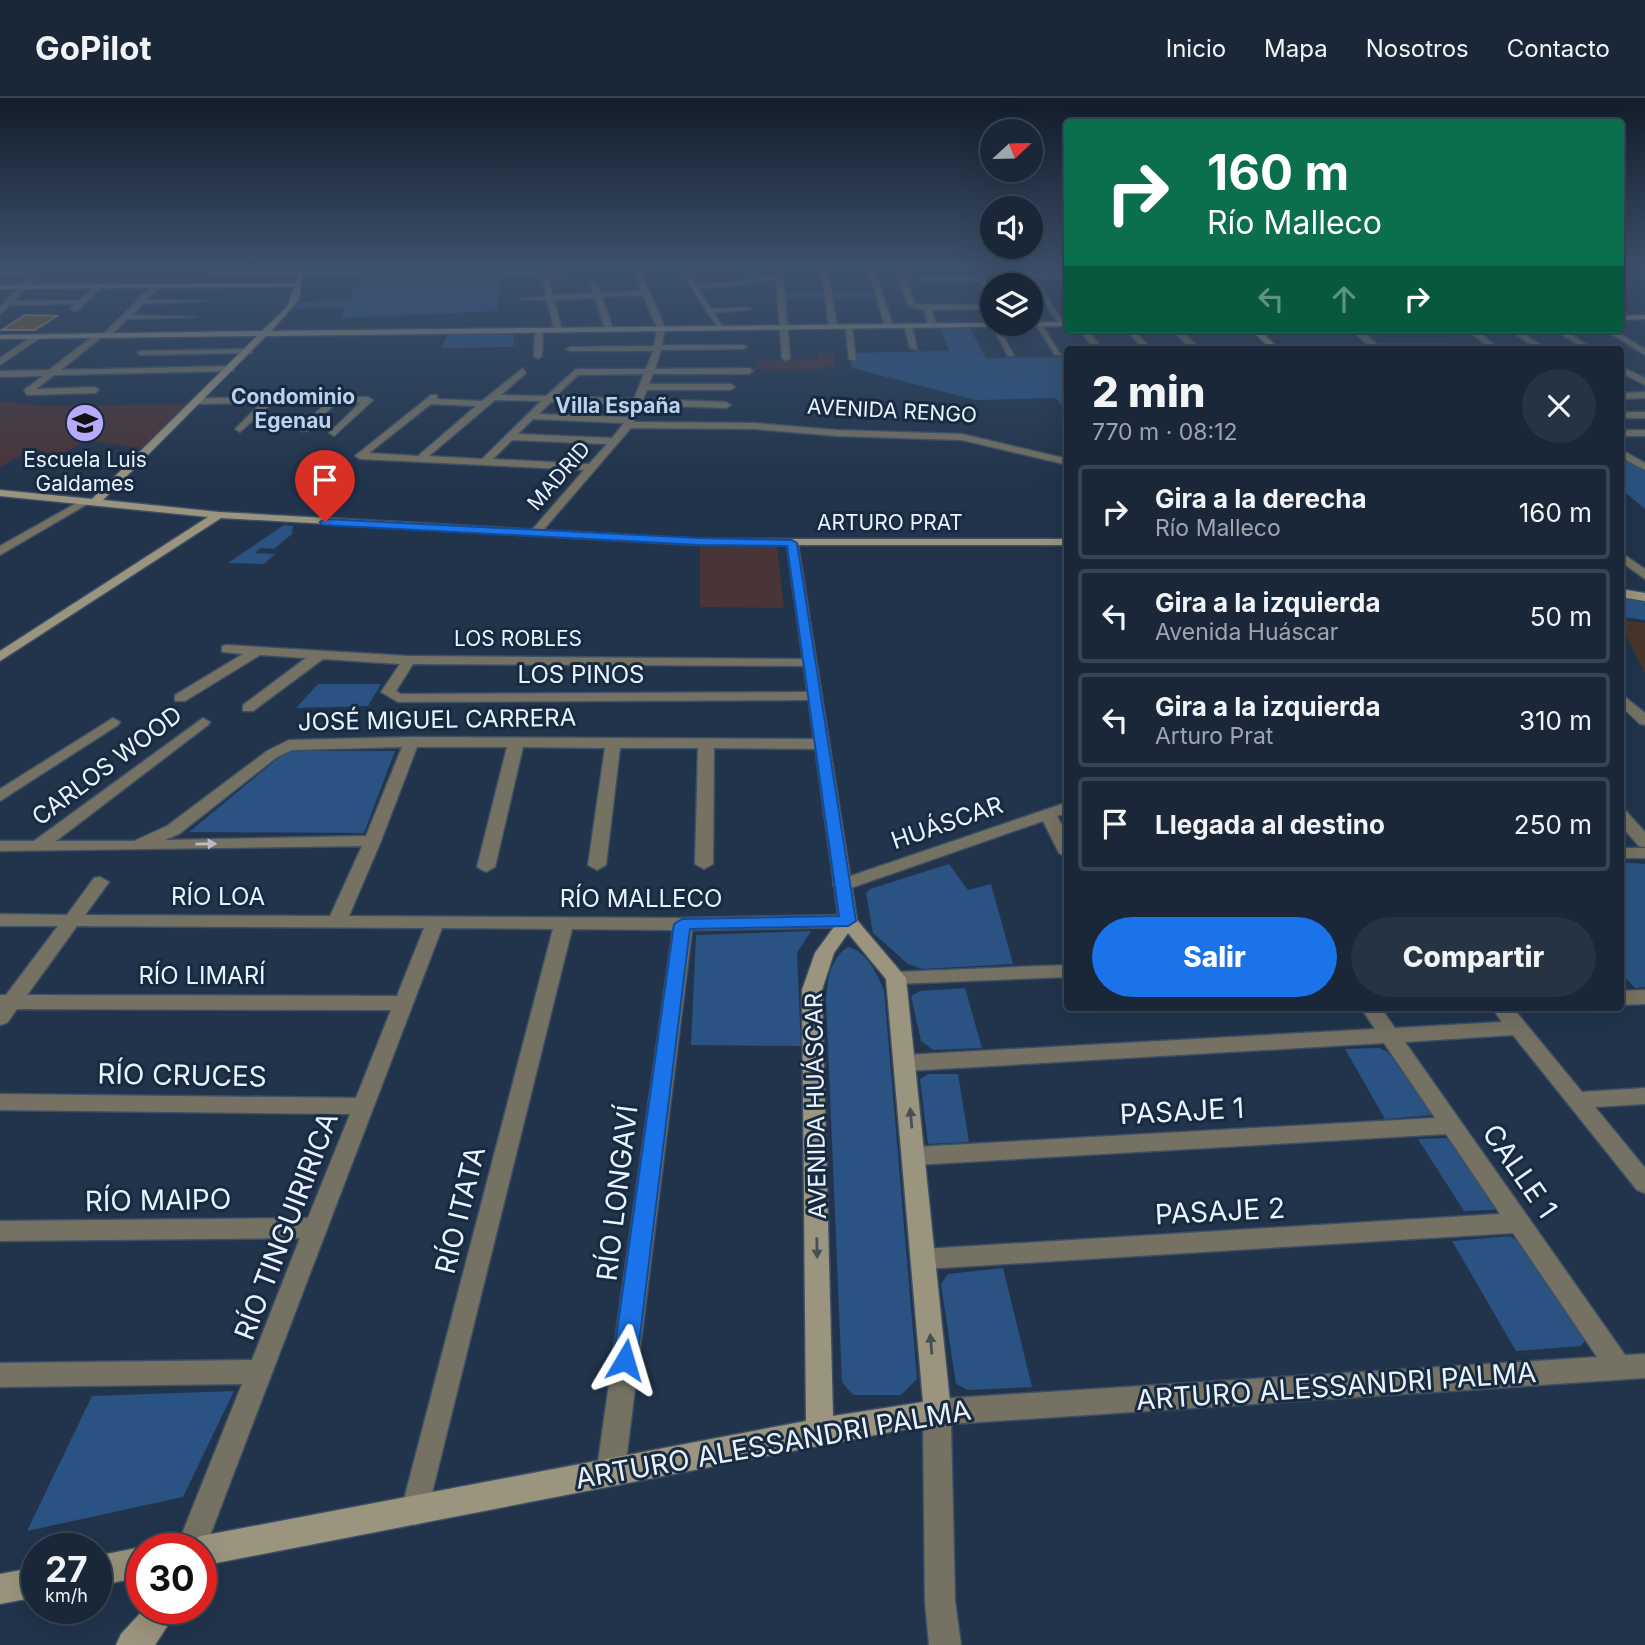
<!DOCTYPE html>
<html lang="es">
<head>
<meta charset="utf-8">
<style>
  body { margin:0; font-family:Inter,sans-serif; background:#263343; color:#f1f3f6; height:100vh; display:flex; flex-direction:column; font-size:26px; white-space:nowrap }
  * { box-sizing:border-box; margin:0 }
  p { font-size:23px; color:#9fa5ae }
  .icon { flex:none; width:38px; height:38px; fill:none; stroke:currentColor; stroke-width:2; stroke-linecap:round; stroke-linejoin:round }
  .map { position:relative; flex:1; overflow:hidden }
  .side { position:absolute; left:1064px; top:248px; width:560px; height:665px; display:flex; flex-direction:column; background:#192738; border-radius:7px; box-shadow:0 7px 28px #0002,0 0 0 2px #374453 }
  .side>* { flex:none }
  .guide { position:absolute; left:1064px; top:21px; width:560px; height:214px; border-radius:7px; box-shadow:0 7px 28px #0002,0 0 0 2px #374453; background:#0b6e4f; color:#fff; overflow:hidden }
  .needle { width:46px; rotate:68deg }
  .buttons { position:absolute; left:980px; top:21px; display:grid; gap:14px }
  .buttons a { display:grid; place-items:center; width:63px; height:63px; border-radius:50%; background:#192738; box-shadow:0 7px 28px #0002,0 0 0 2px #374453; font-size:35px }
  .speed { position:absolute; left:21px; top:1435px; display:flex; gap:14px; font-size:35px; font-weight:700; text-align:center }
  .speed>* { display:grid; place-content:center; width:91px; height:91px; border-radius:50%; background:#192738; box-shadow:0 7px 28px #0002,0 0 0 2px #374453; line-height:1 }
  .speed small { font-size:18px; font-weight:400 }
  .speed .limit { border:10px solid #d22; background:#fff; color:#111 }
  .pin { position:absolute; display:grid; place-items:center; width:60px; height:60px; color:#fff; margin:-72px -30px; border-radius:50% 50% 50% 0; rotate:-45deg; box-shadow:0 0 7px #0007 }
  .pin .icon { rotate:45deg }
  .me { position:absolute; width:77px; margin:-38px; rotate:7deg; stroke-linejoin:round; filter:drop-shadow(0 0 5px #0008) }
  .turn { display:flex; align-items:center; gap:24px; height:147px; padding:0 28px; font-size:32px }
  .turn .icon { width:91px; height:91px; stroke-width:2.5 }
  .turn b { display:block; font-size:49px; line-height:60px }
  .lanes { display:flex; align-items:center; height:66px; padding:0 28px; background:#0003; justify-content:center; gap:35px; direction:ltr }
  .lanes .off { opacity:.35 }
  .round { display:grid; place-items:center; flex:none; width:74px; height:74px; border-radius:37px; background:#263343 }
  .head { display:flex; align-items:center; justify-content:space-between; height:119px; padding:0 28px }
  h1 { font-size:42px; font-weight:800; line-height:52px }
  .cta { display:flex; gap:14px; margin-top:auto; padding:14px 28px }
  .cta a { flex:1; height:80px; border-radius:42px; background:#1a73e8; color:#fff; font-size:28px; font-weight:800; line-height:80px; text-align:center }
  .cta a+a { background:#263343; color:#f1f3f6 }
  ul { padding:0; list-style:none }
  li { display:flex; align-items:center; gap:21px; height:94px; margin:0 14px 10px; padding:0 14px; border:4px solid #374453; border-radius:7px }
  li div { flex:1 }
  li b { display:block; font-size:26px }
  li em { font-style:normal }
  header { display:flex; align-items:center; gap:42px; box-sizing:border-box; height:98px; padding:0 35px; background:#192738; border-bottom:2px solid #374453 }
  header strong { font-size:33px }
  nav { display:flex; gap:38px; margin-inline-start:auto; font-size:24px }
  .map>svg:first-child { display:block }
  .industrial { fill:#48362d }
  .education { fill:#493437 }
  .green { fill:#2a5282 }
  .building { fill:#845d24; stroke:#a58e72; stroke-width:2 }
  .lines { fill:none; stroke-linecap:round; stroke-linejoin:round }
  .street-casing { stroke:#3d4f64; stroke-width:3 }
  .secondary-casing { stroke:#3d4f64; stroke-width:3 }
  .street { fill:#757263; fill-rule:evenodd }
  .secondary { fill:#9b947e; fill-rule:evenodd }
  .oneway { fill:#bbbfc1 }
  .oneway2 { fill:#464f56 }
  .route { fill:#1a73e8; stroke:#114b97; stroke-width:2 }
  .labels { text-anchor:middle; stroke-width:6; stroke-linejoin:round; paint-order:stroke }
  .far-neighbourhood-label { font-size:21px; font-weight:bold; fill:#bad2ef; stroke:#182a40 }
  .far-street-label { font-size:21px; fill:#e9f3ff; stroke:#182a40 }
  .far-poi-label { font-size:21px; fill:#e9f3ff; stroke:#182a40 }
  .street-label { font-size:24px; fill:#e9f3ff; stroke:#182a40 }
  .near-street-label { font-size:28px; fill:#e9f3ff; stroke:#182a40 }
</style>
</head>
<body>
<header>
<strong>GoPilot</strong>
<nav><a>Inicio</a><a>Mapa</a><a>Nosotros</a><a>Contacto</a></nav>
</header>
<div class="map">
<svg width="1645" height="1547" viewBox="0 0 1645 1547">
  <rect width="100%" height="100%" fill="#21344b"/>
  <path class="industrial" d="M1621,522L1645,525V574L1621,528Z"/>
  <path class="education" d="M818,255H833L834,267L821,271H755L756,263L819,262Z
    M0,303L43,308L189,306L144,351L86,342L60,357L32,351L0,369Z
    M700,449H777L784,510L700,509Z"/>
  <path class="green" d="M500,175L497,213L340,220L344,210L294,211L299,204L350,200L354,180Z
    M871,194L873,200L786,201V195Z
    M940,229H969L986,260L1067,259V315L1056,300L976,302L852,270L848,255L949,253Z
    M448,236H514L513,249L441,250Z
    M1620,356L1645,371V411L1621,391Z
    M284,427L293,428L292,436L274,451L261,450L255,455L275,456L264,466L228,465Z
    M1620,494L1645,498V522L1621,519Z
    M318,586H381L368,608L296,610Z
    M287,653H395L364,735L189,734Z
    M1621,764L1645,766V889L1635,890L1621,875Z
    M949,766L968,792L991,786L1013,866L923,871L908,866L873,835L866,795L870,791Z
    M811,833L797,855L801,948L691,947L696,837Z
    M848,849C867,853 877,876 884,892L917,1281L901,1297H853L842,1284L826,901C828,880 830,861 848,849Z
    M965,890L982,950L933,952L921,943L911,898L920,893Z
    M1379,950L1388,954L1433,1017L1385,1021L1345,951Z
    M928,976H958L969,1044L928,1046L920,981Z
    M1446,1040L1452,1043L1497,1108L1494,1112L1464,1113L1418,1041Z
    M1510,1138L1523,1146L1585,1243L1580,1248L1516,1253L1452,1143Z
    M1003,1170L1032,1289L968,1292L956,1286L941,1186L948,1176Z
    M234,1293L183,1399L27,1433L92,1298Z"/>
  <path class="building" d="M25,217L57,218L35,232H2Z"/>
  <g class="lines">
    <g class="street-casing">
      <path id="street" d="M38,169H44L43,171H178L39,175L14,203L80,202L96,186L103,188L77,213L70,211L75,206L10,207L0,216V209L31,176H0V172L35,171Z
        M210,169H216L215,174L945,169L942,171L875,172L893,228L889,230L885,228L868,172H828L837,228L833,230L829,228L821,172L783,173L790,260L786,263L782,260L776,181L728,189L698,190L711,211L748,209L752,211L714,215L723,230L719,232L685,180L690,179L695,186L728,185L776,177V173L641,174L665,230L662,247H743L747,249L743,251L661,252L655,271L749,270L753,273L749,276H653L649,286H731L735,289L731,292H647L643,301L726,304L731,307L726,310L641,307L634,324L754,325L837,332L962,336L1068,361V367L962,342L837,338L754,331L631,330L539,437H531V433L584,372L360,361L355,358L431,297H437V301L482,303L523,270L526,275L501,297L546,298L576,271H646L653,253H570L566,251L570,249L654,248L657,230L643,197L602,199L613,231L609,233L605,231L595,200L554,202L562,232L558,234L554,232L547,202L520,201L546,198L542,179L563,176L566,178L549,181L553,197L593,195L590,186L594,184L601,195L642,193L634,174L215,178L207,175ZM644,276L634,301L556,298L578,277ZM495,302L541,303L482,361L429,358ZM551,304L632,307L627,319L539,316ZM431,306L476,308L418,358L369,355ZM533,321L624,325L612,340L518,336ZM512,342L607,346L589,366L493,361Z
        M1021,169H1027L1032,176L1068,177V181L1035,180L1066,228H1060Z
        M907,178L910,180L907,183L915,206L992,207V211L932,212L936,227L929,229L924,212L908,208L899,182Z
        M922,179L983,180L992,194V201L979,183L920,182Z
        M154,186L161,188L147,202L208,203L143,206L132,217L197,219L127,221L109,240L102,239L61,272L231,268L234,273L54,277L36,291L95,289L99,292L95,295L27,297L24,292L43,278L0,279V273L49,272L96,236L102,237Z
        M990,224L997,226L1014,258H1008Z
        M1034,224H1040L1061,257H1055Z
        M908,225L912,227L917,252L910,250L904,227Z
        M845,226L852,228L856,263L849,261Z
        M539,230L543,232L542,258L538,261L534,258L535,232Z
        M1079,231H1087L1103,252H1095Z
        M1125,231H1133L1152,252H1144Z
        M1171,231H1179L1199,249L1368,247L1350,231H1359L1378,247H1453L1457,249L1453,251L1192,252Z
        M1466,231H1475L1501,252H1492Z
        M1508,231H1517L1548,252H1538Z
        M1554,231H1563L1595,252H1585Z
        M1603,231H1612L1645,251V257Z
        M34,237L41,239L0,267V260Z
        M249,251L252,255L141,257L137,255L141,253Z
        M1620,268L1645,280V287L1620,274Z
        M1645,294V300L1620,301V295Z
        M368,299L373,302L371,304L334,338L329,335L331,333L360,305H272L240,334L235,331L261,305L199,306L194,303L199,300Z
        M324,307L332,309L307,333H301V329Z
        M1620,314H1645V320H1620Z
        M1620,332H1645V338H1620Z
        M1620,351L1645,365V372L1620,359Z
        M82,402L91,404L0,457V448Z
        M1620,454L1645,471V481L1620,463Z
        M227,547L409,558L810,561L815,562V568L413,566L396,593L401,596L815,594L822,598L815,602L398,604L381,594L400,566L323,561L253,613H243V607L306,560L260,557L185,603H175V597L243,556L222,554V548Z
        M1620,595L1645,615V627L1640,626L1620,607Z
        M113,620L120,624L118,627L0,703V691Z
        M203,620L210,624L208,627L56,743H134L167,728L267,653L289,642L411,639L821,641L829,646L821,651L714,650L713,766L704,771L695,766L698,650H620L606,767L597,772L588,767L605,650L523,649L495,769L486,774L477,769L507,649H417L381,743L349,818L683,820L848,817L857,823L848,829L692,832L625,1371L621,1381L611,1385L601,1381L597,1371L673,832L572,831L425,1423L415,1427L405,1423L401,1413L553,831L442,830L201,1461V1451H176L242,1286L0,1289V1265L252,1262L300,1140L0,1143V1123L308,1120L350,1016L0,1012V996L356,1000L391,912L17,911L7,925L0,927V897H6L58,828H0V816L67,817L94,780L100,779L109,784L85,817L330,818L362,748L0,753V743H34ZM402,649L366,738L165,742L179,736L277,659L292,652ZM77,828L424,830L397,898L27,897Z
        M1068,704V715L1057,718L1068,738V760L1059,755L1043,723L848,791L842,792L833,787L836,783Z
        M1620,711L1626,713L1645,734V749L1639,748L1620,727Z
        M1620,750H1645V760H1620Z
        M1068,867V879L896,886L889,885L886,880L889,875L896,874Z
        M1645,892V906L1620,907V893Z
        M1361,910H1381L1395,930L1502,924L1492,910H1513L1582,994L1645,990V1006L1595,1009L1645,1070V1095L1637,1092L1513,937L1405,944L1625,1257L1645,1256V1280L951,1326L955,1503L961,1547H929L925,1503L923,1314L927,1305L937,1301L1597,1259L1513,1135L924,1171L915,1168L912,1161L915,1154L924,1151L1500,1116L1446,1036L915,1067L907,1064L904,1058L907,1052L915,1049L1435,1020L1384,945L906,973L899,970L896,965L899,960L906,957L1375,931Z"/>
    </g>
    <g class="secondary-casing">
      <path id="secondary" d="M298,169H304L299,202L271,233L1068,224V228L266,238L103,402L219,414L699,441H1068V447H798L857,822L906,880L951,1314L947,1323L201,1468V1451H187L191,1443L201,1438L806,1323L802,892L815,855L839,822L787,447H699L221,420L0,563V553L208,419L0,398V392L92,401L257,238L0,241V237L262,233L287,209L294,189L0,191V187L295,185ZM848,835L886,881L923,1304L833,1318L822,892L834,855Z
        M1645,217V221L1620,222V218Z
        M1251,231H1259L1280,252H1271Z
        M1620,491L1645,495V503L1620,499Z
        M142,1449L146,1451H142V1479L96,1488V1458Z
        M37,1469V1499L0,1506V1476Z
        M145,1510H179L155,1547H116L121,1536Z"/>
    </g>
    <use href="#street" class="street"/>
    <use href="#secondary" class="secondary"/>
  </g>
  <defs><path id="oneway-solid" d="M-6-.8H1V-3.2L6.5 0L1 3.2V.8H-6Z" transform="scale(1.75)"/></defs>
  <use class="oneway" href="#oneway-solid" transform="translate(206 746) rotate(-1)"/>
  <g class="oneway2">
    <use href="#oneway-solid" transform="translate(911 1020) rotate(-95)"/>
    <use href="#oneway-solid" transform="translate(817 1150) rotate(89)"/>
    <use href="#oneway-solid" transform="translate(931 1246) rotate(-95)"/>
  </g>
  <linearGradient id="sky" x2="0" y2="1"><stop stop-color="#121d29"/><stop offset="0.44" stop-color="#3d506c"/><stop offset="1" stop-color="#3d506c" stop-opacity="0"/></linearGradient>
  <rect width="1645" height="385" fill="url(#sky)"/>
  <path class="route" d="M325,421L699,440L792,442L797,445L856,823L848,828L690,831L637,1262L634,1269L625,1273L617,1269L613,1262L674,826L682,821L839,818L787,448L699,447L322,427L320,424Z"/>
  <defs>
    <g id="school-disc" transform="scale(2.0125)"><circle r="9.5" fill="#b7abf8" stroke="#182a40"/><path d="M0-5L7-2L0 1L-7-2ZM-4 1L0 2.5L4 1V4Q0 6-4 4Z" fill="#111"/></g>
  </defs>
  <g fill-rule="evenodd">
    <use href="#school-disc" x="85" y="325"/>
  </g>
  <g class="labels">
    <g class="far-neighbourhood-label">
      <text x="293" y="306">Condominio<tspan x="293" dy="24">Egenau</tspan></text>
      <text x="618" y="315">Villa España</text>
    </g>
    <g class="far-street-label">
      <text transform="translate(892 313) rotate(3)" y="7">AVENIDA RENGO</text>
      <text transform="translate(559 378) rotate(-49)" y="7">MADRID</text>
      <text x="890" y="432">ARTURO PRAT</text>
      <text x="518" y="548">LOS ROBLES</text>
    </g>
    <g class="far-poi-label">
      <text x="85" y="369">Escuela Luis<tspan x="85" dy="24">Galdames</tspan></text>
    </g>
    <g class="street-label">
      <text x="581" y="585">LOS PINOS</text>
      <text transform="translate(437 622) rotate(-1)" y="8">JOSÉ MIGUEL CARRERA</text>
      <text transform="translate(107 668) rotate(-37)" y="8">CARLOS WOOD</text>
      <text transform="translate(947 725) rotate(-19)" y="8">HUÁSCAR</text>
      <text x="218" y="807">RÍO LOA</text>
      <text x="641" y="809">RÍO MALLECO</text>
      <text x="202" y="886">RÍO LIMARÍ</text>
      <text transform="translate(816 1008) rotate(-91)" y="8">AVENIDA HUÁSCAR</text>
    </g>
    <g class="near-street-label">
      <text transform="translate(182 977) rotate(1)" y="10">RÍO CRUCES</text>
      <text transform="translate(1182 1013) rotate(-3)" y="10">PASAJE 1</text>
      <text transform="translate(1520 1073) rotate(55)" y="10">CALLE 1</text>
      <text transform="translate(617 1095) rotate(-83)" y="10">RÍO LONGAVÍ</text>
      <text transform="translate(158 1102) rotate(-1)" y="10">RÍO MAIPO</text>
      <text transform="translate(460 1112) rotate(-76)" y="10">RÍO ITATA</text>
      <text transform="translate(1220 1113) rotate(-3)" y="10">PASAJE 2</text>
      <text transform="translate(286 1128) rotate(-69)" y="10">RÍO TINGUIRIRICA</text>
      <text transform="translate(1336 1288) rotate(-4)" y="10">ARTURO ALESSANDRI PALMA</text>
      <text transform="translate(773 1346) rotate(-10)" y="10">ARTURO ALESSANDRI PALMA</text>
    </g>
  </g>
</svg>
<div class="buttons">
<a><svg class="needle" viewBox="-14 -14 28 28"><path d="M0-13l5 13h-10z" fill="#e53935"/><path d="M0 13l5-13h-10z" fill="#9fa5ae"/></svg></a>
<a><svg class="icon" aria-label="sound" viewBox="0 0 24 24"><path d="M4 9h4l5-4v14l-5-4H4zM17 9q2 3 0 6"/></svg></a>
<a><svg class="icon" aria-label="layers" viewBox="0 0 24 24"><path d="M12 4l9 5-9 5-9-5zM3 14l9 5 9-5"/></svg></a>
</div>
<div class="speed"><div>27<small>km/h</small></div><div class="limit">30</div></div>
<div class="pin" style="left:325px;top:424px;background:#d93025"><svg class="icon" aria-label="arrive" viewBox="0 0 24 24"><path d="M6 21V4h12l-3 4 3 4H6"/></svg></div>
<svg class="me" style="left:625px;top:1262px" viewBox="-20 -20 40 40"><path d="M0-17L14 15 0 8-14 15z" fill="#1a73e8" stroke="#fff" stroke-width="4"/></svg>
<div class="guide">
<div class="turn"><svg class="icon" aria-label="right" viewBox="0 0 24 24"><path d="M7 20v-9h11M14 6l5 5-5 5"/></svg><div><b>160 m</b>Río Malleco</div></div>
<div class="lanes"><svg class="icon off" aria-label="left" viewBox="0 0 24 24"><path d="M17 20v-9H6M10 6l-5 5 5 5"/></svg><svg class="icon off" aria-label="ahead" viewBox="0 0 24 24"><path d="M12 20V5M6 11l6-6 6 6"/></svg><svg class="icon" aria-label="right" viewBox="0 0 24 24"><path d="M7 20v-9h11M14 6l5 5-5 5"/></svg></div>
</div>
<section class="side">
<div class="head"><div><h1>2 min</h1><p>770 m · 08:12</p></div><a class="round"><svg class="icon" aria-label="close" viewBox="0 0 24 24"><path d="M6 6l12 12M18 6L6 18"/></svg></a></div>
<ul>
<li><svg class="icon" aria-label="right" viewBox="0 0 24 24"><path d="M7 20v-9h11M14 6l5 5-5 5"/></svg><div><b>Gira a la derecha</b><p>Río Malleco</p></div><em>160 m</em></li>
<li><svg class="icon" aria-label="left" viewBox="0 0 24 24"><path d="M17 20v-9H6M10 6l-5 5 5 5"/></svg><div><b>Gira a la izquierda</b><p>Avenida Huáscar</p></div><em>50 m</em></li>
<li><svg class="icon" aria-label="left" viewBox="0 0 24 24"><path d="M17 20v-9H6M10 6l-5 5 5 5"/></svg><div><b>Gira a la izquierda</b><p>Arturo Prat</p></div><em>310 m</em></li>
<li><svg class="icon" aria-label="arrive" viewBox="0 0 24 24"><path d="M6 21V4h12l-3 4 3 4H6"/></svg><div><b>Llegada al destino</b></div><em>250 m</em></li>
</ul>
<div class="cta"><a>Salir</a><a>Compartir</a></div>
</section>
</div>
</body>
</html>
